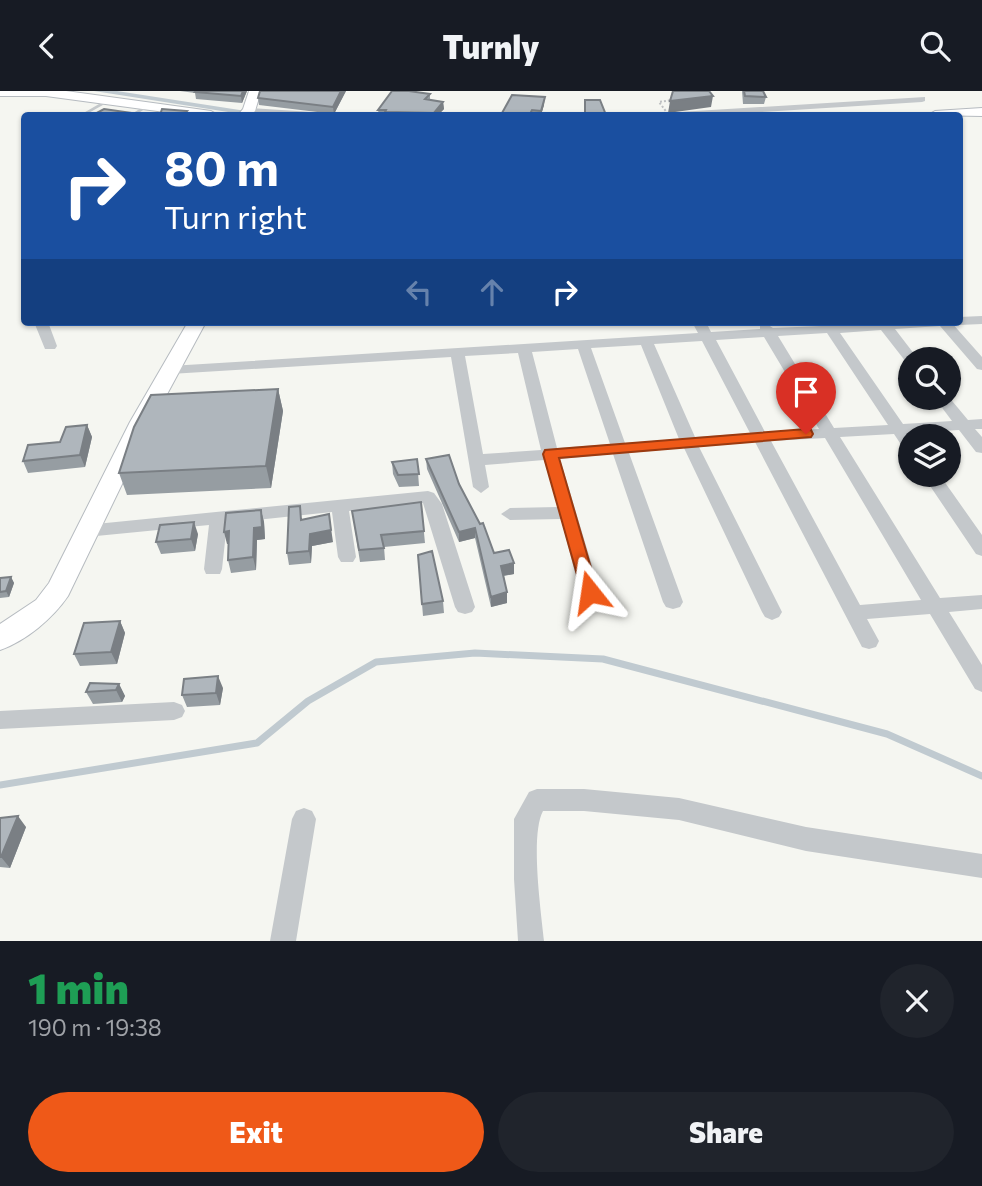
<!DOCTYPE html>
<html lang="en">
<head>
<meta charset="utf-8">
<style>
  body { margin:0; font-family:Commissioner,sans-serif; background:#20242c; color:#f1f3f6; height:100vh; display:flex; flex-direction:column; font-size:26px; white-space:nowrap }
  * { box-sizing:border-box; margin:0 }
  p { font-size:23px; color:#9ea1a6 }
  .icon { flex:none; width:38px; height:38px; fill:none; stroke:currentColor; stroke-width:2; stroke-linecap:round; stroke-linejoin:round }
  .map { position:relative; height:850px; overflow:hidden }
  .side { display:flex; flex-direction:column; background:#171b24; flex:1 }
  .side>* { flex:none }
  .banner { position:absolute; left:21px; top:21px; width:942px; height:214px; border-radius:7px; box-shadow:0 2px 5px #0004; background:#1a4fa0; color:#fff; overflow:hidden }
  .tools { position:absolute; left:898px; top:256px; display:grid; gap:14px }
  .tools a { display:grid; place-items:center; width:63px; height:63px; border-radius:50%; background:#171b24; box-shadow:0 2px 5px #0004; font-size:35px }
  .pin { position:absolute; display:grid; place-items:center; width:60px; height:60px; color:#fff; margin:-72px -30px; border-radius:50% 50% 50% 0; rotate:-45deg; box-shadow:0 0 7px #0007 }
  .pin .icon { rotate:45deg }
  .me { position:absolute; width:77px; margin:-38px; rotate:345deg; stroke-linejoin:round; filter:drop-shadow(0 0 5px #0008) }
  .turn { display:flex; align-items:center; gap:24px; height:147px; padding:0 28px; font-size:32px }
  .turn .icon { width:91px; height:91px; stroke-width:2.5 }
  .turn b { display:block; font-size:49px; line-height:60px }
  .lanes { display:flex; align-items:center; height:66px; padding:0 28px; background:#0003; justify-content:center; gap:35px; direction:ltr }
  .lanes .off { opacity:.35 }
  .round { display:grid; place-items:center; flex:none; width:74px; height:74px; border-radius:37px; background:#20242c }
  .headline { display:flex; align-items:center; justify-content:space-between; height:119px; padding:0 28px }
  h1 { font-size:42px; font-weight:800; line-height:52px; color:#1e9e55 }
  .cta { display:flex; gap:14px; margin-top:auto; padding:14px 28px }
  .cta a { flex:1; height:80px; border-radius:42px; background:#ef5918; color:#fff; font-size:28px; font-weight:800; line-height:80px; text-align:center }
  .cta a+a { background:#20242c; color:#f1f3f6 }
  header { display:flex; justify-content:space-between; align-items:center; height:91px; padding:0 28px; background:#171b24; font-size:32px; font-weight:800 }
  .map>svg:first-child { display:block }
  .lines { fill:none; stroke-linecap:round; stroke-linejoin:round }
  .stream { stroke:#c0cad0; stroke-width:7 }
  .canal { fill:#c0cad0; fill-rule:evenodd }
  .secondary-casing { stroke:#b6bbc0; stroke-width:2 }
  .path { stroke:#bec0c2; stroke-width:2; stroke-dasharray:2 2; stroke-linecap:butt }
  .lane { fill:#c4c8cb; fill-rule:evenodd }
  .street { fill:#c4c8cb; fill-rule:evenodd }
  .secondary { fill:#fff; fill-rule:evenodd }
  .wall { fill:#969da2 }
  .shaded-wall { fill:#7a7f84 }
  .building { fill:#afb6bc; stroke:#7a7f84; stroke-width:2 }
  .route { fill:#ef5918; stroke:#9b3a10; stroke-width:2 }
</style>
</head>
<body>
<header><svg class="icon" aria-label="back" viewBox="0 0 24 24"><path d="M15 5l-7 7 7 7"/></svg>Turnly<svg class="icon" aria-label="search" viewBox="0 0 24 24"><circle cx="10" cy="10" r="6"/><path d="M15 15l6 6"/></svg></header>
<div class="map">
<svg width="982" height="850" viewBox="0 0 982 850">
  <rect width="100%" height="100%" fill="#f5f6f1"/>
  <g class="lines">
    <path class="stream" d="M0,694L257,652L308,610L376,571L475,562L603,568L887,643L982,685"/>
    <path class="canal" d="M94,0H117L246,20L241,23Z
      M263,20L275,22L277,24H259Z"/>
    <g class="secondary-casing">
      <path id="secondary" d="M0,0H66L211,20L218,24H187L46,5H0Z
        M249,0H261L255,20L251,24H238L243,18Z
        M982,17V25L928,24L935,20Z
        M188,231H206L152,331L68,505C53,527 26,550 0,559V533L36,509L49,492L130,331Z"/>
    </g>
    <path class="path" d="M668,23L659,11L672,9L673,0"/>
    <path class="lane" d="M106,9L110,10L85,24H80Z
      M146,14L150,15L135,24H130Z"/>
    <path class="street" d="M925,6V10L922,11L714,24H674L679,21Z
      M249,17L312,21L317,24L246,22V18Z
      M982,225V233L959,234L953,231H959V226Z
      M34,231H48L57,255L55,258H45Z
      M692,231H706L711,241L760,238V233L765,232L773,237L821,235L822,231H832L834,234L951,231L982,266V279L977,278L940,235L895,238L918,268H910V272L906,271L881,239L840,242L903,333L952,330L934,306L948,305L968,329L982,328V338H975L982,346V362L976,361L959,339L910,342V359L904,358L894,343L840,346L940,507L982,504V518L949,521L982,574V601L975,598L930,523L867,528L879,550L876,556L869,558L862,556L755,351L699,356L782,521L779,526L772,529L765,526L762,521L684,357L629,362L683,511L680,516L673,518L666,516L663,511L613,363L560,368L600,501L597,506L590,508L583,506L580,501L561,428L510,429L501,423L510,417L558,416L544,369L485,374L489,396L481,402L473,396L451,266L170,283L163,279L170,275L698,242ZM827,242L888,334L834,337L778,245ZM764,246L819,338L765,341L716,249ZM702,250L750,342L695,346L654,253ZM641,254L679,348L625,352L591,257ZM578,258L610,353L557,357L532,261ZM518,262L541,359L483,363L465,265ZM825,347L921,509L860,514L771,350Z
      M922,383H939L982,444V465L976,463Z
      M428,400L434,402L442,413L475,516L472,521L465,523L458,521L455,516L423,412L349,420L356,466L353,471H341L338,466L332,421L227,432L222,478L220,483H206L204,478L209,434L86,446L80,444L77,440L80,436L86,434Z
      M174,611L182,614L185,620L182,626L174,629L0,638V620Z
      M537,698H584L679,707L806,736L982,763V787L806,760L679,729L584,720H543C530,744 541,820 544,850H518L514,788V728L529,701Z
      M304,717L312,720L316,728L296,850H270L292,728L296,720Z"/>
    <use href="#secondary" class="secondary"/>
  </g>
  <path class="wall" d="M180,0H247L242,12L196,8L195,2Z
    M260,0H346L334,23L259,14L258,7Z
    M392,0H411V1L430,3V9L443,11L444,18L438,24H379L378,19Z
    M742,0H763L766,6L764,13H743Z
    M544,14L541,24H502V22Z
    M278,298L283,320L271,397L127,404L119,382Z
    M87,334L92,346L85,376L28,382L23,370L60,351Z
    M417,368L419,395L399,396L393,383L392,371Z
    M426,368L459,393L494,462L514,483L504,485L507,512L491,516L475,447L459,451L427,378Z
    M421,411L425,452L384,456L385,469L360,471L352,420Z
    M261,419L264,431L265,448L257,449L256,479L231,482L228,469V453H227Z
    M302,428L333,451L312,455L311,472L289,474L287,462Z
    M198,443L195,460L161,463L156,451Z
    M418,464L443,510L444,522L423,525Z
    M11,486L14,492L9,506L0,507V487Z
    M120,530L125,542L117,573L80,575L74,563Z
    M119,593L125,605L122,611L93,613L86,601Z
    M223,597L220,614L187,616L182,604Z
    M0,727L26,736L10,777L0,776Z"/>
  <path class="shaded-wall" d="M243,0H247L242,12L241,5Z
    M341,0H346L334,23L333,16Z
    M713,5L711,16L668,22L670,10Z
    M545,6L544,14L541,24V20Z
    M443,11L444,18L438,24H435L434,22Z
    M278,298L283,320L271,397L266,375Z
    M87,334L92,346L85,376L80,364Z
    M261,419L264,431L265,448L257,449L256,479L253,466L254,437Z
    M329,423L333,451L312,455L311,472L309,460L310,443Z
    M194,431L198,443L195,460L191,448Z
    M475,437V447L459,451V441Z
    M229,440L233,453H227L224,441Z
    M514,472V483L501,485V475Z
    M11,486L14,492L9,506L6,500Z
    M507,501V512L491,516V506Z
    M120,530L125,542L117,573L111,561Z
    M218,585L223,597L220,614L216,602Z
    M119,593L125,605L122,611L116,599Z
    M18,725L26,736L10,777L1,766Z"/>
  <path class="building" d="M196,0H243L241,5L195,1Z
    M260,0H341L333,16L258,7Z
    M392,0H409L430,3L425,8L443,11L434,22L385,21L386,19H378Z
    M673,0H709L713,5L670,10Z
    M744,0H763L766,6L745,5Z
    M512,4L545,6L541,20L532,19L530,23L502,22Z
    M585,9H600L606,24H585Z
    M104,18L132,22L128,24H93Z
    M162,18L187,20L183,24H160Z
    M278,298L266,375L119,382L134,336L151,304Z
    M87,334L80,364L23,370L28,354L60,351L66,336Z
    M449,364L459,393L480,433L483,432L494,462L509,459L514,472L501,475L507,501L491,506L475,437L459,441L426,368Z
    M417,368L419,383L398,384L392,371Z
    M421,411L424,440L381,444L384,457L359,459L352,420Z
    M300,415L301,429L329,423L331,439L310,443L309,460L287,462L289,416Z
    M261,419L262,436L254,437L253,466L228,469L229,440L224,441L226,422Z
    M194,431L191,448L156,451L160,434Z
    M432,460L443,510L422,513L418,464Z
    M11,486L6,500L0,501V487Z
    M120,530L111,561L74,563L84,532Z
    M218,585L216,602L182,604L184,588Z
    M90,592L119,593L116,599L86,601Z
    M18,725L1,766H0V727Z"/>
  <path class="route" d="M806,338L811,339L813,343L811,346L559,367L598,501L596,505H583L543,363L545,359Z"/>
</svg>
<div class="tools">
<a><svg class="icon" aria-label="search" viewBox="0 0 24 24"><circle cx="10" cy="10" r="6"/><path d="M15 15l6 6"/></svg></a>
<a><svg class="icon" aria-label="layers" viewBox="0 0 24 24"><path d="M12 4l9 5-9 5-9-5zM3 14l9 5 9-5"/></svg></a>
</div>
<div class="pin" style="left:806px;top:343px;background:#d93025"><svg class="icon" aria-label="arrive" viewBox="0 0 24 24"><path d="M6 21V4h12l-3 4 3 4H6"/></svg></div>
<svg class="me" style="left:590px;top:501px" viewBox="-20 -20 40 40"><path d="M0-17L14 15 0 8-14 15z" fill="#ef5918" stroke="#fff" stroke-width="4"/></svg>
<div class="banner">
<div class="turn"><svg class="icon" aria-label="right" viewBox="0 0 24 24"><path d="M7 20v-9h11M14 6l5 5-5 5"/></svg><div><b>80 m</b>Turn right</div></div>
<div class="lanes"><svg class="icon off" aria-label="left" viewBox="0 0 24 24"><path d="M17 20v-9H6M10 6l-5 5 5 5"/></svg><svg class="icon off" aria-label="ahead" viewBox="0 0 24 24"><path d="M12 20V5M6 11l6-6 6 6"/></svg><svg class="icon" aria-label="right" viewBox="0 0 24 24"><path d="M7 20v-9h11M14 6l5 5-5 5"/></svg></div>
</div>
</div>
<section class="side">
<div class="headline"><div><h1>1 min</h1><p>190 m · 19:38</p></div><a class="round"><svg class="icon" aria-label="close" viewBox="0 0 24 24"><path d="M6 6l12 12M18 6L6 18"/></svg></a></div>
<div class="cta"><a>Exit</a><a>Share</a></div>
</section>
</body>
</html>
